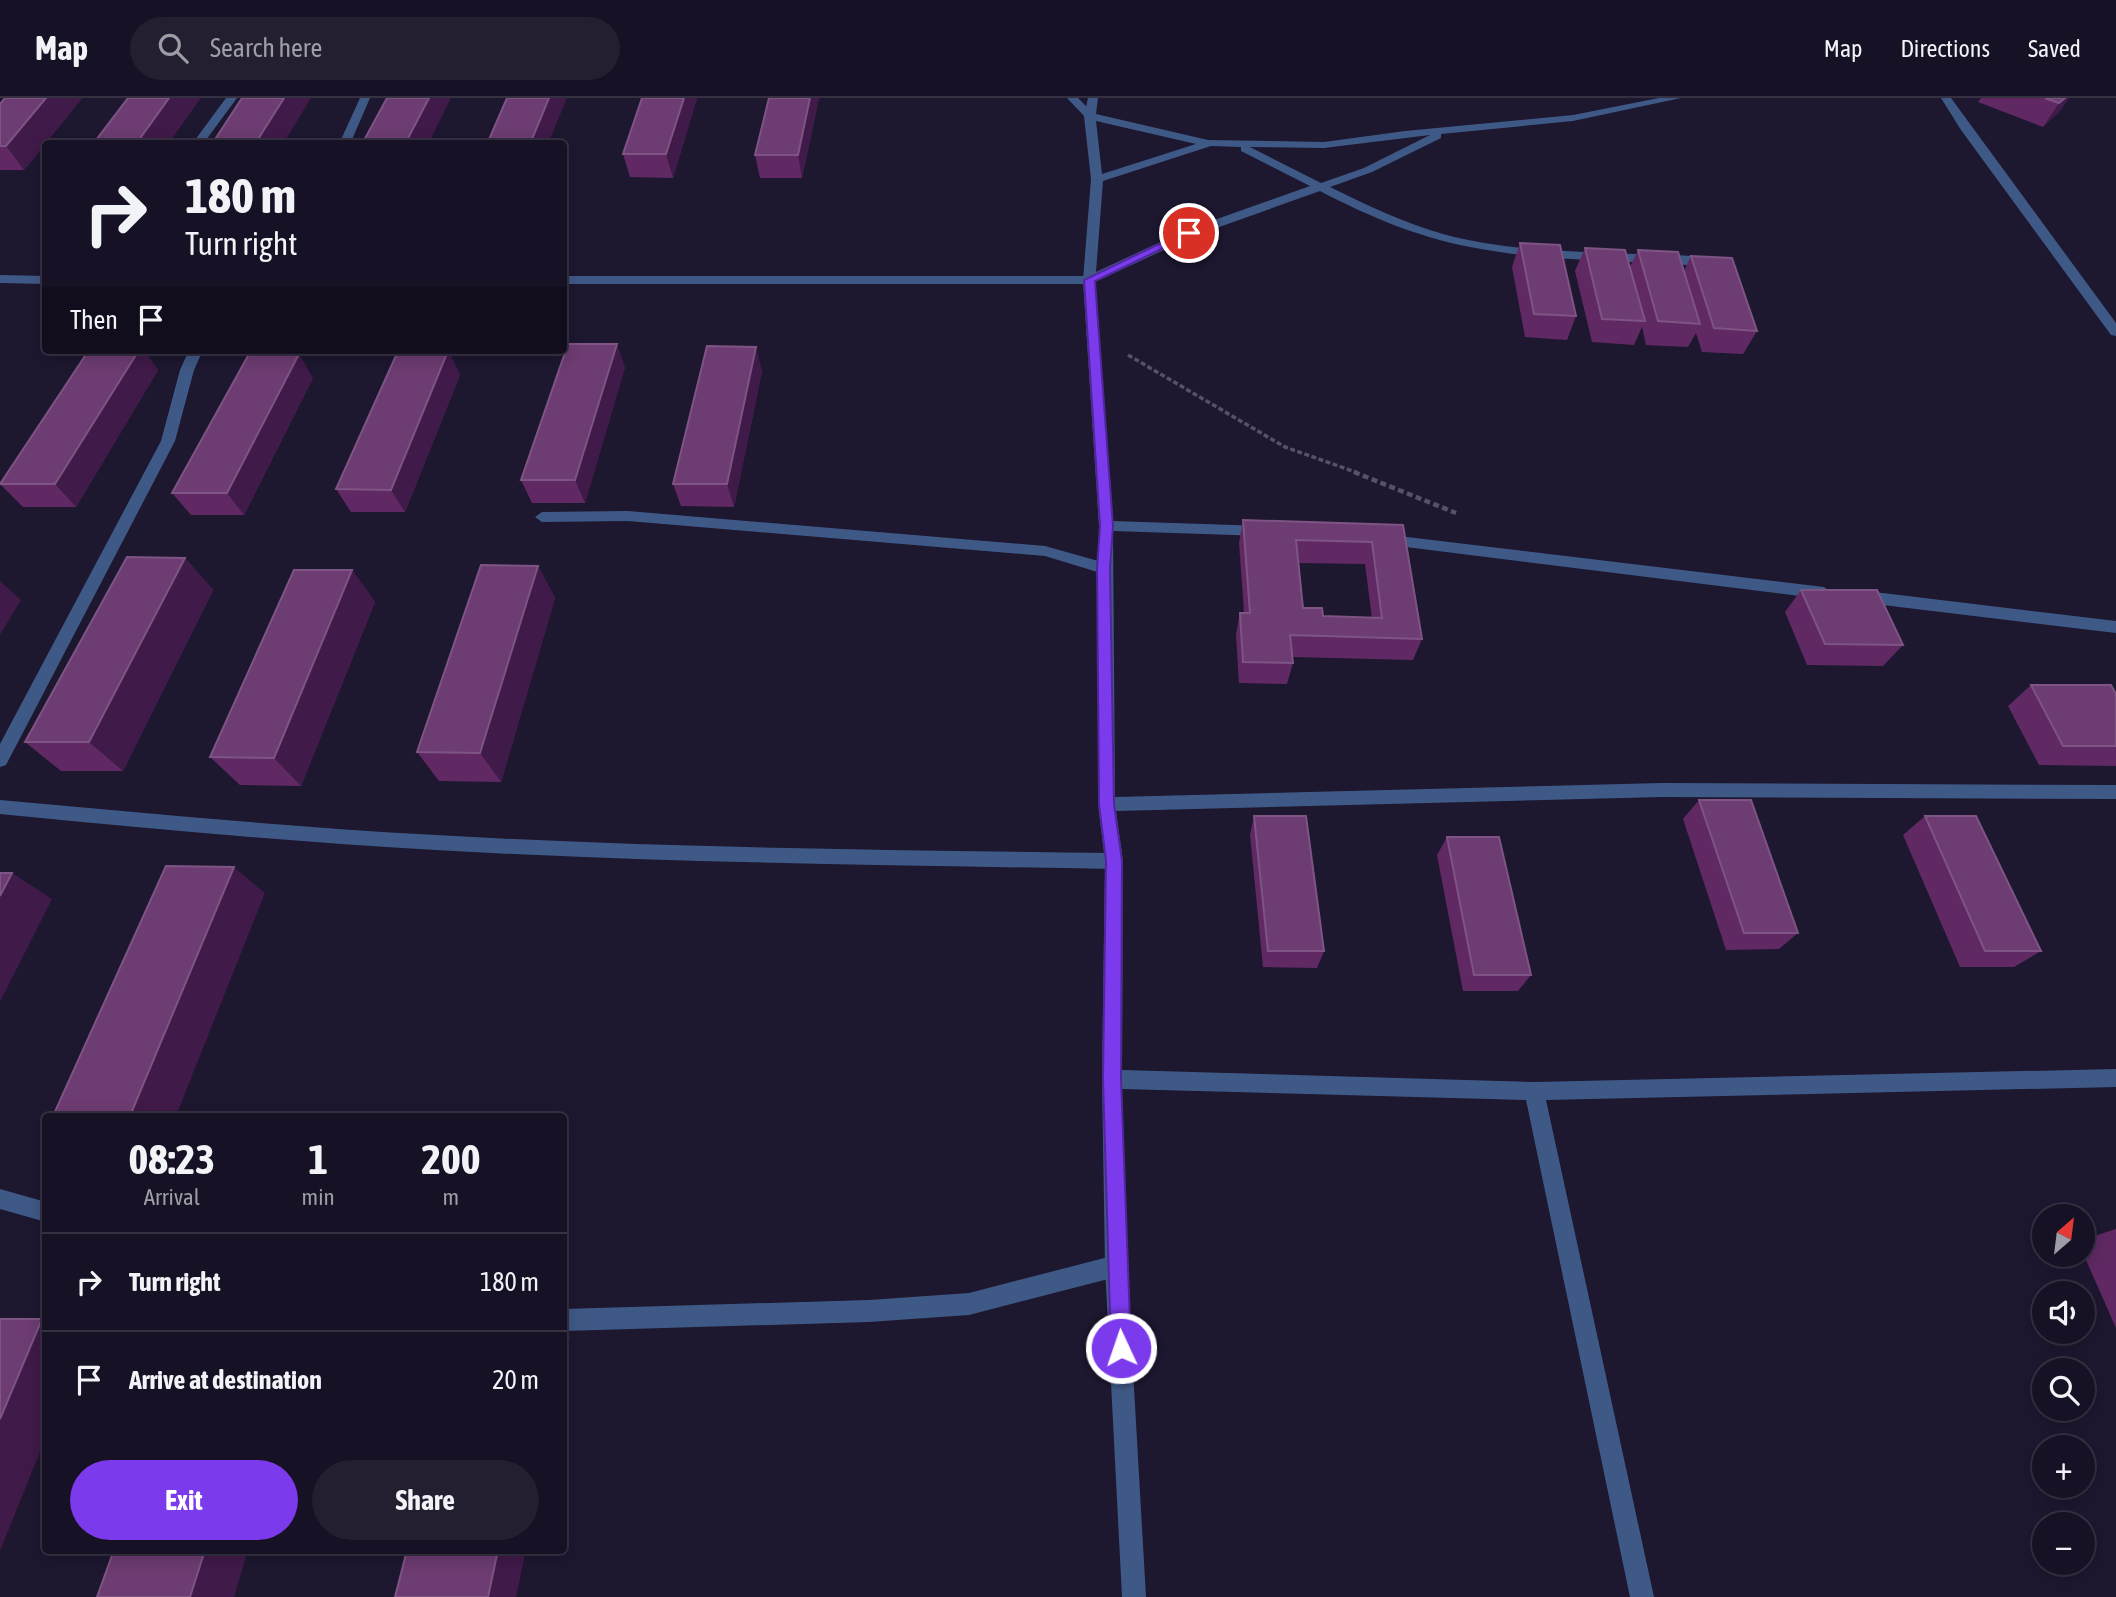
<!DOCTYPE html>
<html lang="en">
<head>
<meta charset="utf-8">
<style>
  body { margin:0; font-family:"Asap Condensed",sans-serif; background:#231f31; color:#f1f3f6; height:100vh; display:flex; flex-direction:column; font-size:26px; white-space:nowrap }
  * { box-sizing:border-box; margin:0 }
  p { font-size:23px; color:#9e9da6 }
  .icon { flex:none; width:38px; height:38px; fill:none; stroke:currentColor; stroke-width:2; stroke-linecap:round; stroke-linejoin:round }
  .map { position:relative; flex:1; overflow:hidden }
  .details { position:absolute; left:42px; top:1015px; width:525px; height:441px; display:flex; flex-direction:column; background:#161124; border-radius:7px; box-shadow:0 4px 18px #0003,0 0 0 2px #353141 }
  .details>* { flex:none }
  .top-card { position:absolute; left:42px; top:42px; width:525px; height:214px; border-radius:7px; box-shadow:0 4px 18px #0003,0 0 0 2px #353141; background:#161124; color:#f1f3f6; overflow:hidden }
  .needle { width:46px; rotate:28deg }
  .controls { position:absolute; left:2032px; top:1106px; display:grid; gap:14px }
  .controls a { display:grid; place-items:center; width:63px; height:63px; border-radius:50%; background:#161124; box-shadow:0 4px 18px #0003,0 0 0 2px #353141; font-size:35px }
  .pin { position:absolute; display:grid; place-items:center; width:60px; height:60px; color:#fff; margin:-30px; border:4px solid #fff; border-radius:50%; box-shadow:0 2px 7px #0007 }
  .me { position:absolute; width:77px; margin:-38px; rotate:357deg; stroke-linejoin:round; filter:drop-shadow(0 0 5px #0008) }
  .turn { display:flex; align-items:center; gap:24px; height:147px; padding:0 28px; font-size:32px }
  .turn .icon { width:91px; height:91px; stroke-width:2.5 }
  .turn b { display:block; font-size:49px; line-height:60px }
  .then { display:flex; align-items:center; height:66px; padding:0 28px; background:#0003; gap:14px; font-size:26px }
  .eta { display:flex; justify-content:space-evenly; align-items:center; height:119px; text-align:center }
  .eta b { font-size:42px; font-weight:700; line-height:49px }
  .primary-button { display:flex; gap:14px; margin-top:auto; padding:14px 28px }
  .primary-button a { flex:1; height:80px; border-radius:42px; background:#7c3aed; color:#fff; font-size:28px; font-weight:700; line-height:80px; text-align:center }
  .primary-button a+a { background:#231f31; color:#f1f3f6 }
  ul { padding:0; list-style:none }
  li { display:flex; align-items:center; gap:21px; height:98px; padding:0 28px; border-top:2px solid #353141 }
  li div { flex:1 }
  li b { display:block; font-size:26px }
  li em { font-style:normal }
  header { display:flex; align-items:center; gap:42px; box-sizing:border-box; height:98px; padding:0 35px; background:#161124; border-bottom:2px solid #353141 }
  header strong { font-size:33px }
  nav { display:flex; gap:38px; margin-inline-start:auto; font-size:24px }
  .search { width:490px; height:63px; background:#231f31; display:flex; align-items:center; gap:18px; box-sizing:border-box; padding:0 24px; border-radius:38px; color:#9e9da6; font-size:26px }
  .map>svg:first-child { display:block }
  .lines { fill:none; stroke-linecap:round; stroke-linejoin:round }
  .path-far1 { stroke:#565168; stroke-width:3.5; stroke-dasharray:5 2.5; stroke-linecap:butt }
  .path { stroke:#565168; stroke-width:4.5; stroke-dasharray:6 3.5; stroke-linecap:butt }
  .service { fill:#3f5986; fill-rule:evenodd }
  .minor { fill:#3f5986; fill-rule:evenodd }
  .wall { fill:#602964; fill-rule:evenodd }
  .shaded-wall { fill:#401a49 }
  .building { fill:#6d3c72; stroke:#7e5484; stroke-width:2; fill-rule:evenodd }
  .route { fill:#7c3aed; stroke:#51269a; stroke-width:2 }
</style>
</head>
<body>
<header>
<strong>Map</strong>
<div class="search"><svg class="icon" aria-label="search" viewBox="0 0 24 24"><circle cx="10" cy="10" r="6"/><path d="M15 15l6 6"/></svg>Search here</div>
<nav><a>Map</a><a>Directions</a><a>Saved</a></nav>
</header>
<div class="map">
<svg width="2116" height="1499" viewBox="0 0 2116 1499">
  <rect width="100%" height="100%" fill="#1d1730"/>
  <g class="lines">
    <path class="path-far1" d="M1128,257L1285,349L1358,375"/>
    <path class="path" d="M1354,374L1456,415"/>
    <path class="service" d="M226,0H237L203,46H192Z
      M360,0H370L350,46H339Z
      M1067,0H1078L1096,18L1086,20Z
      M0,177L46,178V186L0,185Z
      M564,178H1089L1095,182L1089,186H564Z
      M189,252H203L194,272L175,343L6,667L0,669V646L161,343L180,272Z
      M628,413L1045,448L1109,466L1112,470L1104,476L1045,458L628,423L542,424L535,419L542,414Z
      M0,702C145,715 290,729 436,737C662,750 888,752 1114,755L1120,758L1123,763L1120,768L1114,771C888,767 662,765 436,752C290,744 145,730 0,716Z
      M0,1091L46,1104V1124L0,1111Z
      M1116,1157L1123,1161L1127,1168L1123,1175L1116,1179L969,1217L869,1224L564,1233V1211L869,1202L969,1195Z"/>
    <path class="minor" d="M1088,0H1098L1096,16L1208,42L1324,44L1405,33L1573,17L1659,0H1681L1573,23L1441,36V40L1372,74L1330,89C1367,107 1404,125 1443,136C1505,153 1570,153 1634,156C1652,157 1705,155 1717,165L1711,169C1631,161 1549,165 1470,149C1417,139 1368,118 1320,93L1194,138L1095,184L1113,423L1264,428L1271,433L1264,438L1113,433L1115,699L1662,685L2116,687V701L1662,699L1116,713L1123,763L1122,972L1534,984L2116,971V989L1546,1002L1654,1499H1630L1526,1002L1122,991L1127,1168L1146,1499H1122L1105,1168L1102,981L1105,763L1098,706L1099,428L1083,182L1091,81L1084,18ZM1096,23L1196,46L1102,76ZM1430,37L1364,70L1321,85L1250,49L1324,50ZM1211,48L1241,49V53L1310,88L1186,132L1096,174L1103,83Z
      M1941,0H1951L2116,225V238L2111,237L1961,32Z
      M1382,436L1824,489L1832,495L1824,501L1382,446L1375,441Z
      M1858,492L2116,523V535L1858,504L1850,498Z"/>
  </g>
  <path class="wall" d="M5,0H82L24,72H0V6Z
    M697,0L673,80L630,79L623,56Z
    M769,0H819L802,80H760L755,57Z
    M1981,0H2069L2059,14L2043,29L1978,4Z
    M1520,145L1576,218L1567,242L1525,239L1512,169Z
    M1585,150L1630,169L1638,152L1684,173L1691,158L1757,233L1743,256L1702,254L1696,235L1688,249L1646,247L1642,229L1634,247L1592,244L1575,173Z
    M89,252H143L158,272L76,409H23L0,386Z
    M448,253L460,277L405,414H351L336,391Z
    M625,269L585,405H532L521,382Z
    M762,273L734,409L681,408L673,386Z
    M313,280L244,417H191L172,395Z
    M1243,422L1403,427L1422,541L1413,562L1292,559L1293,565L1287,586L1239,585L1236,536L1240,515H1244L1239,445ZM1299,465L1365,466L1372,520L1323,518L1303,510Z
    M185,460L213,492L123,673H61L25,644Z
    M538,468L555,500L501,684L439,683L417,654Z
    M352,472L375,504L301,688L240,687L210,659Z
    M1801,492L1903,547L1883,568L1807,567L1785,514Z
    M2031,587L2116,596V668L2039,667L2008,608Z
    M1699,702L1798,835L1779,851L1726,852L1683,721Z
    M1254,718L1324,853L1317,870L1263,869L1250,737Z
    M1925,718L2041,853L2014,869H1960L1903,737Z
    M1447,739L1531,877L1518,893H1463L1437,757Z
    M2116,1131V1230L2082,1153V1142Z"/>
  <path class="shaded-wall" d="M46,0H82L24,72L6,48Z
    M169,0H201L168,46H136Z
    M284,0H311L283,46H255Z
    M429,0H451L428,46H405Z
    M549,0H567L548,46H530Z
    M684,0H697L673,80L666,56Z
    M810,0H819L802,80L798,57Z
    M2065,0H2069L2059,14L2043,29L2059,5Z
    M617,246L625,269L585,405L575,382Z
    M756,249L762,273L734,409L727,386Z
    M139,252H143L158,272L76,409L55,386Z
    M448,253L460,277L405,414L391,392Z
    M299,256L313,280L244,417L227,395Z
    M185,460L213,492L123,673L89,644Z
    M538,468L555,500L501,684L480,655Z
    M352,472L375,504L301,688L274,660Z
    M0,483L21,502L0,537Z
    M234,769L265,795L176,1018H130Z
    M12,775L52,801L0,904V798Z
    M42,1221L46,1222V1339L0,1453V1321Z
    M564,1235L570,1238L564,1268Z
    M205,1452H248L234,1499H190Z
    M498,1452H526L516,1499H488Z"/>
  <path class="building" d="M5,0H46L6,48H0V6Z
    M128,0H169L136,46H93Z
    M242,0H284L255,46H212Z
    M387,0H429L405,46H362Z
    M507,0H549L530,46H487Z
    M642,0H684L666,56H623Z
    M769,0H810L798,57H755Z
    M2045,0H2065L2059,5Z
    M1520,145L1560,147L1576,218L1534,216Z
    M1585,150L1625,152L1645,223L1602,221Z
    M1638,152L1678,154L1700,226L1658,223Z
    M1691,158L1732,160L1757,233L1714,230Z
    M568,246H617L575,382H521Z
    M707,248L756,249L727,386H673Z
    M89,252H139L55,386H0Z
    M398,253H448L391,392L336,391Z
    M249,256H299L227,395H172Z
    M1243,422L1403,427L1422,541L1290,537L1293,565L1243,564L1240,515H1250ZM1296,442L1372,444L1382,520L1323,518L1322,510H1303Z
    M127,459L185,460L89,644H25Z
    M481,467L538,468L480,655L417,654Z
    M294,472H352L274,660L210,659Z
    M1801,492H1877L1903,547L1825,546Z
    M2031,587H2111L2116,596V648H2063Z
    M1699,702H1751L1798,835H1744Z
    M1254,718H1306L1324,853H1268Z
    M1925,718H1976L2041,853H1985Z
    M1447,739H1499L1531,877H1474Z
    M166,768L234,769L130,1018H53Z
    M0,775H12L0,798Z
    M0,1221H42L0,1321Z
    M114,1452H205L190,1499H97Z
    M407,1452H498L488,1499H395Z"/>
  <path class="route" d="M1186,133L1195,135L1095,183L1113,428L1110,470L1114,706L1122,763L1121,981L1131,1250L1128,1257L1121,1260L1114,1257L1111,1250L1103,981L1106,763L1099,706L1097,470L1100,428L1084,182Z"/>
</svg>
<div class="controls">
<a><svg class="needle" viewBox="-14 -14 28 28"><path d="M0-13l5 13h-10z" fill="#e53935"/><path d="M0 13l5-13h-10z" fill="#9e9da6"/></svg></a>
<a><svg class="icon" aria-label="sound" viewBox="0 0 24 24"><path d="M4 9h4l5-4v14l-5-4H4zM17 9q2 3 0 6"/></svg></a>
<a><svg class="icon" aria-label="search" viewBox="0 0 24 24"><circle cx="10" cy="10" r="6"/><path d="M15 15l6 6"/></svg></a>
<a>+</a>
<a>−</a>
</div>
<div class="pin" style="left:1189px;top:135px;background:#d93025"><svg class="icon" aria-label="arrive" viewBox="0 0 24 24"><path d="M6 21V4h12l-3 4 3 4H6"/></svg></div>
<svg class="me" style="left:1121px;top:1250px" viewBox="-20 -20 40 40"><circle r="17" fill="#7c3aed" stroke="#fff" stroke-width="3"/><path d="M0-11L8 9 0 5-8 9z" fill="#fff"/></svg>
<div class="top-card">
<div class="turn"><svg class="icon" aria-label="right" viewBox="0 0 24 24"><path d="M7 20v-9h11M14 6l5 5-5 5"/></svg><div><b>180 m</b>Turn right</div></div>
<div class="then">Then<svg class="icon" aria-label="arrive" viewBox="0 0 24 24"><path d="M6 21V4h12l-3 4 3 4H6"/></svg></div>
</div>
<section class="details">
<div class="eta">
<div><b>08:23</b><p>Arrival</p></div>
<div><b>1</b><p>min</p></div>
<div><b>200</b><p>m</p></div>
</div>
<ul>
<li><svg class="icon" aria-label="right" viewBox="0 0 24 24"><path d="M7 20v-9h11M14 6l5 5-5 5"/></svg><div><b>Turn right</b></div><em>180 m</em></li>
<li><svg class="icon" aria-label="arrive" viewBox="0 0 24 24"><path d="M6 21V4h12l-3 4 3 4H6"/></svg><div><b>Arrive at destination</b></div><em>20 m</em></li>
</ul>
<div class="primary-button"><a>Exit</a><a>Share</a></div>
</section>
</div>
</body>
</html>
